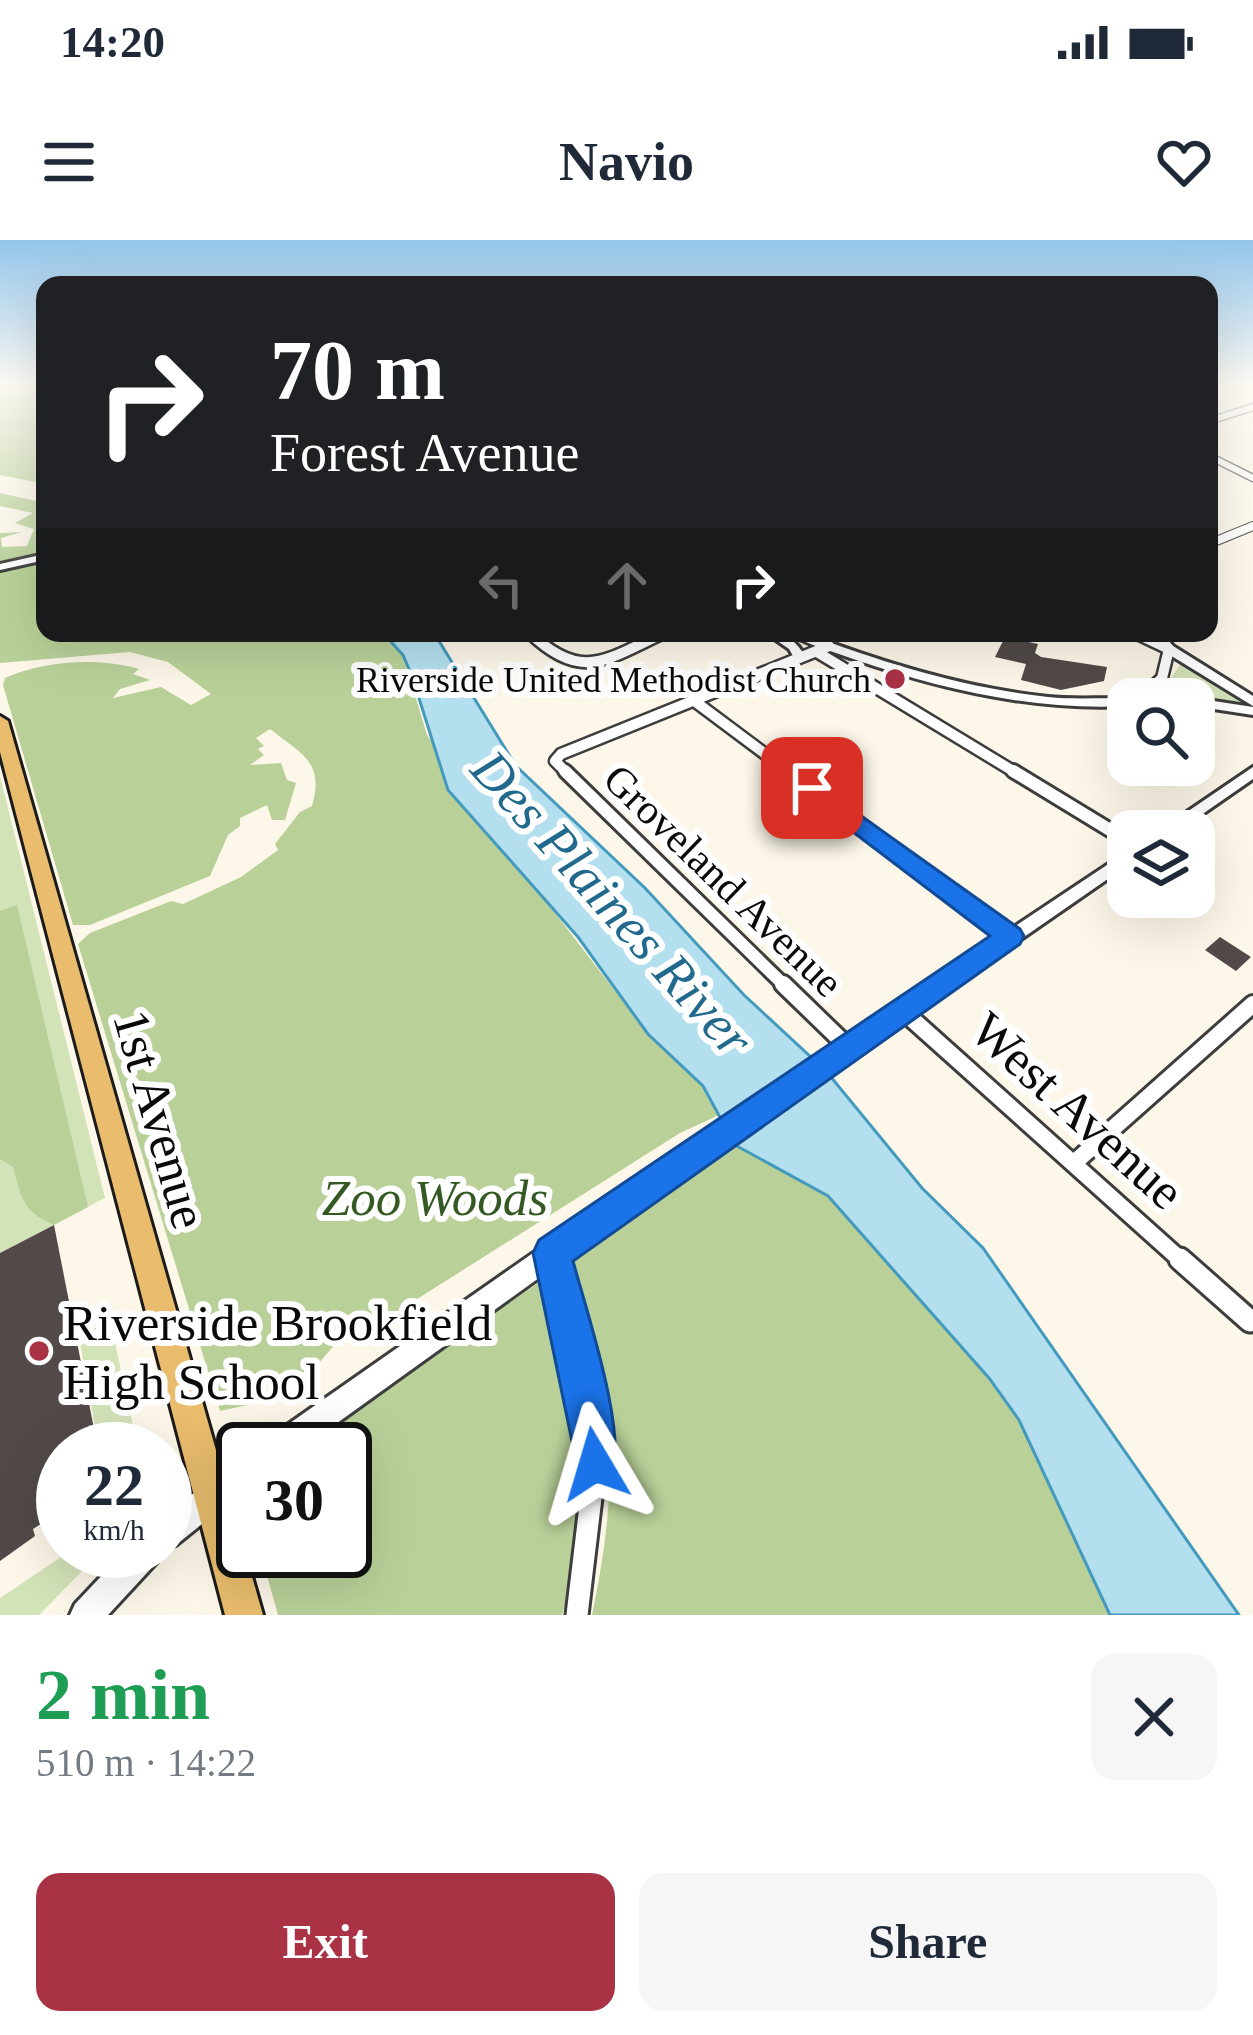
<!DOCTYPE html>
<html lang="en">
<head>
<meta charset="utf-8">
<style>
  body { margin:0; font-family:"Times New Roman",serif; background:#f6f6f7; color:#1f2937; height:100vh; display:flex; flex-direction:column; font-size:45px; white-space:nowrap }
  * { box-sizing:border-box; margin:0 }
  p { font-size:39px; color:#747a83 }
  .icon { flex:none; width:66px; height:66px; fill:none; stroke:currentColor; stroke-width:2; stroke-linecap:round; stroke-linejoin:round }
  .map { position:relative; height:1375px; overflow:hidden }
  .sheet { display:flex; flex-direction:column; background:#fff; flex:1 }
  .sheet>* { flex:none }
  .hud { position:absolute; left:36px; top:36px; width:1182px; height:366px; border-radius:24px; box-shadow:0 12px 48px #0002; background:#202124; color:#fff; overflow:hidden }
  .fabs { position:absolute; left:1107px; top:438px; display:grid; gap:24px }
  .fabs a { display:grid; place-items:center; width:108px; height:108px; border-radius:24px; background:#fff; box-shadow:0 12px 48px #0002; font-size:60px }
  .speed { position:absolute; left:36px; top:1182px; display:flex; gap:24px; font-size:60px; font-weight:700; text-align:center }
  .speed>* { display:grid; place-content:center; width:156px; height:156px; border-radius:50%; background:#fff; box-shadow:0 12px 48px #0002; line-height:1 }
  .speed small { font-size:30px; font-weight:400 }
  .speed .limit { border:6px solid #111; border-radius:18px; background:#fff; color:#111 }
  .pin { position:absolute; display:grid; place-items:center; width:102px; height:102px; color:#fff; margin:-51px; border-radius:24px; box-shadow:0 6px 18px #0006 }
  .me { position:absolute; width:132px; margin:-66px; rotate:353deg; stroke-linejoin:round; filter:drop-shadow(0 0 9px #0008) }
  .turn { display:flex; align-items:center; gap:42px; height:252px; padding:0 36px; font-size:54px }
  .turn .icon { width:156px; height:156px; stroke-width:2.5 }
  .turn b { display:block; font-size:84px; line-height:102px }
  .lanes { display:flex; align-items:center; height:114px; padding:0 36px; background:#0003; justify-content:center; gap:60px; direction:ltr }
  .lanes .off { opacity:.35 }
  .round { display:grid; place-items:center; flex:none; width:126px; height:126px; border-radius:24px; background:#f6f6f7 }
  .overview { display:flex; align-items:center; justify-content:space-between; height:204px; padding:0 36px }
  h1 { font-size:72px; font-weight:600; line-height:90px; color:#1e9e55 }
  .cta { display:flex; gap:24px; margin-top:auto; padding:24px 36px }
  .cta a { flex:1; height:138px; border-radius:24px; background:#aa3245; color:#fff; font-size:48px; font-weight:600; line-height:138px; text-align:center }
  .cta a+a { background:#f6f6f7; color:#1f2937 }
  .status { display:flex; justify-content:space-between; align-items:center; height:84px; padding:0 60px; background:#fff; direction:ltr }
  .status svg { height:33px; fill:currentColor }
  header { display:flex; justify-content:space-between; align-items:center; height:156px; padding:0 36px; background:#fff; font-size:54px; font-weight:600 }
  .map>svg:first-child { display:block }
  .green { fill:#d3e3b8 }
  .forest { fill:#b9d199 }
  .water { fill:#b4dfee; stroke:#439abd; stroke-width:3 }
  .building { fill:#514a48 }
  .lines { fill:none; stroke-linecap:round; stroke-linejoin:round }
  .minor-far5-casing { stroke:#3d3d3d; stroke-width:9 }
  .minor-far4-casing { stroke:#3d3d3d; stroke-width:10 }
  .minor-far3-casing { stroke:#3d3d3d; stroke-width:15 }
  .minor-far2-casing { stroke:#3d3d3d; stroke-width:18 }
  .minor-far1-casing { stroke:#3d3d3d; stroke-width:22 }
  .minor-casing { stroke:#3d3d3d; stroke-width:27 }
  .tertiary-casing { stroke:#3d3d3d; stroke-width:6 }
  .primary-casing { stroke:#1b1b1b; stroke-width:6 }
  .minor-far5 { stroke:#fff; stroke-width:6 }
  .minor-far4 { stroke:#fff; stroke-width:8 }
  .minor-far3 { stroke:#fff; stroke-width:10 }
  .minor-far2 { stroke:#fff; stroke-width:12 }
  .minor-far1 { stroke:#fff; stroke-width:16 }
  .minor { stroke:#fff; stroke-width:21 }
  .tertiary { fill:#fff; fill-rule:evenodd }
  .primary { fill:#e9bd6d; fill-rule:evenodd }
  .route { fill:#1a73e8; stroke:#114b97; stroke-width:3 }
  .poi-dot { fill:#aa3245; stroke:#fff; stroke-width:4.5 }
  .labels { text-anchor:middle; stroke-width:12; stroke-linejoin:round; paint-order:stroke }
  .far-poi-label { font-size:36px; fill:#0a0a0a; stroke:#fff; text-anchor:end }
  .street-label { font-size:42px; fill:#0a0a0a; stroke:#fff }
  .near-street-label { font-size:51px; fill:#0a0a0a; stroke:#fff }
  .near-park-label { font-size:51px; font-style:italic; fill:#345923; stroke:#fff }
  .near-poi-label { font-size:51px; fill:#0a0a0a; stroke:#fff; text-anchor:start }
  .near-water-label { font-size:54px; font-style:italic; fill:#226a8d; stroke:#fff }
</style>
</head>
<body>
<div class="status"><b>14:20</b><svg viewBox="0 0 49 12"><path d="M0 12V9h3v3zM5 12V6h3v6zM10 12V3h3v9zM15 12V0h3v12zM26 1h20v11H26zM47 4h2v5h-2z"/></svg></div>
<header><svg class="icon" aria-label="menu" viewBox="0 0 24 24"><path d="M4 6h16M4 12h16M4 18h16"/></svg>Navio<svg class="icon" aria-label="heart" viewBox="0 0 24 24"><path d="M12 20l-8-8c-3-5 5-10 8-4 3-6 11-1 8 4z"/></svg></header>
<div class="map">
<svg width="1253" height="1375" viewBox="0 0 1253 1375">
  <rect width="100%" height="100%" fill="#fdf7e9"/>
  <path class="green" d="M1182,422L1185,423L1247,464L1159,456Z
    M0,536L105,958L0,1013Z
    M110,1080L138,1209H99L79,1097Z
    M70,1311H102L39,1375H0V1358Z"/>
  <path class="forest" d="M0,142H27L37,158L45,157V244L0,235Z
    M0,253L45,263V313L0,323V293L22,292L1,298L2,307L27,306L34,289L15,283L33,273L0,266Z
    M45,321V393H383L403,415L427,495L522,630L648,794L703,846L719,875L680,893L395,1073L346,1091L320,1122L252,1164L220,1171L78,704L90,693L171,661L183,664L241,637L278,610L275,604L300,572L312,566C325,521 300,513 270,489L256,498L264,506L258,509L264,515L250,525L281,523L287,540L296,543L285,580H272L267,565L240,578V586L228,595L210,636L90,685H73L3,445L5,438C44,421 97,417 139,429L133,434L150,440L120,449L113,458L161,447L191,465L211,454L168,422L130,412L0,423V331Z
    M17,665L88,967L54,985C22,971 22,959 13,927L0,919V671Z
    M735,905L828,956L989,1138L1019,1180L1110,1375H592C605,1312 615,1246 606,1182C599,1134 580,1085 568,1038V1020L713,913Z
    M542,1040C558,1054 559,1079 563,1100C582,1189 591,1286 562,1375H278L260,1311H345V1209H297Z"/>
  <path class="water" d="M383,393H434L516,526L645,648L744,755L826,831L922,948L983,1008L1239,1375H1110L1019,1180L989,1138L828,956L735,905L703,846L648,794L578,697L448,550L412,436L403,415Z"/>
  <path class="building" d="M1005,397L1038,404L1035,413L1041,417L1107,427L1104,441L1061,450L1021,440L1026,424L995,417Z
    M1220,697L1251,717L1236,731L1205,710Z
    M54,985L98,1209H63V1270L33,1289L35,1296L0,1321V1013Z"/>
  <g class="lines">
    <g class="minor-far5-casing">
      <path id="minor-far5" d="M1209,181L1253,167
        M1209,216L1253,238"/>
    </g>
    <g class="minor-far4-casing">
      <path id="minor-far4" d="M1209,304L1253,286"/>
    </g>
    <g class="minor-far3-casing">
      <path id="minor-far3" d="M530,393C582,443 607,419 664,393
        M1135,393L1169,409L1162,438L1140,459
        M817,412L1018,534
        M693,460L792,534
        M568,534L555,521L561,514L829,406"/>
    </g>
    <g class="minor-far2-casing">
      <path id="minor-far2" d="M565,531L786,747
        M788,531L1010,696
        M1013,531L1128,601"/>
    </g>
    <g class="minor-far1-casing">
      <path id="minor-far1" d="M783,744L849,808
        M903,771L1183,1022
        M1074,923L1253,764
        M552,1013L554,1022"/>
    </g>
    <g class="minor-casing">
      <path id="minor" d="M553,1019L586,1150L595,1224L577,1375
        M1180,1019L1250,1081"/>
    </g>
    <g class="tertiary-casing">
      <path id="tertiary" d="M45,314V320L0,330V324Z
        M766,393C786,393 797,401 806,418L796,421L789,409Z
        M788,393H805C883,423 965,448 1048,457C1076,460 1104,457 1132,459H1128V466C1036,471 944,450 856,420C834,412 808,405 788,393Z
        M1149,393H1162L1173,406L1253,456V466L1165,412Z
        M1194,458L1253,467V475L1194,466V459H1190Z
        M1253,527V539L1178,591H1159Z
        M1128,611V625L728,902L301,1209H263L267,1199L712,888Z
        M243,1218V1251L176,1305L165,1309V1275L233,1223Z
        M125,1311H161L157,1322L108,1375H70L75,1364Z"/>
    </g>
    <g class="primary-casing">
      <path id="primary" d="M0,476L8,481L263,1375H225L0,512Z"/>
    </g>
    <use href="#minor-far5" class="minor-far5"/>
    <use href="#minor-far4" class="minor-far4"/>
    <use href="#minor-far3" class="minor-far3"/>
    <use href="#minor-far2" class="minor-far2"/>
    <use href="#minor-far1" class="minor-far1"/>
    <use href="#minor" class="minor"/>
    <use href="#tertiary" class="tertiary"/>
    <use href="#primary" class="primary"/>
  </g>
  <linearGradient id="sky" x2="0" y2="1"><stop stop-color="#93c5ea"/><stop offset="0.43" stop-color="#fefbf5"/><stop offset="1" stop-color="#fefbf5" stop-opacity="0"/></linearGradient>
  <rect width="1253" height="334" fill="url(#sky)"/>
  <path class="route" d="M812,541L1020,689L1024,696L1020,704L573,1021C586,1070 629,1196 611,1240L595,1246L580,1240L533,1013L539,1000L990,696L803,554L800,548Z"/>
  <g class="poi-dot">
    <circle cx="895" cy="439" r="12"/>
    <circle cx="39" cy="1111" r="12"/>
  </g>
  <g class="labels">
    <g class="far-poi-label">
      <text x="871" y="452">Riverside United Methodist Church</text>
    </g>
    <g class="street-label">
      <text transform="translate(724 640) rotate(44)" y="15">Groveland Avenue</text>
    </g>
    <g class="near-street-label">
      <text transform="translate(1078 870) rotate(42)" y="18">West Avenue</text>
      <text transform="translate(161 879) rotate(74)" y="18">1st Avenue</text>
    </g>
    <g class="near-park-label">
      <text x="435" y="975">Zoo Woods</text>
    </g>
    <g class="near-poi-label">
      <text x="63" y="1100">Riverside Brookfield<tspan x="63" dy="59">High School</tspan></text>
    </g>
    <g class="near-water-label">
      <text transform="translate(613 663) rotate(48)" y="19">Des Plaines River</text>
    </g>
  </g>
</svg>
<div class="fabs">
<a><svg class="icon" aria-label="search" viewBox="0 0 24 24"><circle cx="10" cy="10" r="6"/><path d="M15 15l6 6"/></svg></a>
<a><svg class="icon" aria-label="layers" viewBox="0 0 24 24"><path d="M12 4l9 5-9 5-9-5zM3 14l9 5 9-5"/></svg></a>
</div>
<div class="speed"><div>22<small>km/h</small></div><div class="limit">30</div></div>
<div class="pin" style="left:812px;top:548px;background:#d93025"><svg class="icon" aria-label="arrive" viewBox="0 0 24 24"><path d="M6 21V4h12l-3 4 3 4H6"/></svg></div>
<svg class="me" style="left:595px;top:1224px" viewBox="-20 -20 40 40"><path d="M0-17L14 15 0 8-14 15z" fill="#1a73e8" stroke="#fff" stroke-width="4"/></svg>
<div class="hud">
<div class="turn"><svg class="icon" aria-label="right" viewBox="0 0 24 24"><path d="M7 20v-9h11M14 6l5 5-5 5"/></svg><div><b>70 m</b>Forest Avenue</div></div>
<div class="lanes"><svg class="icon off" aria-label="left" viewBox="0 0 24 24"><path d="M17 20v-9H6M10 6l-5 5 5 5"/></svg><svg class="icon off" aria-label="ahead" viewBox="0 0 24 24"><path d="M12 20V5M6 11l6-6 6 6"/></svg><svg class="icon" aria-label="right" viewBox="0 0 24 24"><path d="M7 20v-9h11M14 6l5 5-5 5"/></svg></div>
</div>
</div>
<section class="sheet">
<div class="overview"><div><h1>2 min</h1><p>510 m · 14:22</p></div><a class="round"><svg class="icon" aria-label="close" viewBox="0 0 24 24"><path d="M6 6l12 12M18 6L6 18"/></svg></a></div>
<div class="cta"><a>Exit</a><a>Share</a></div>
</section>
</body>
</html>
